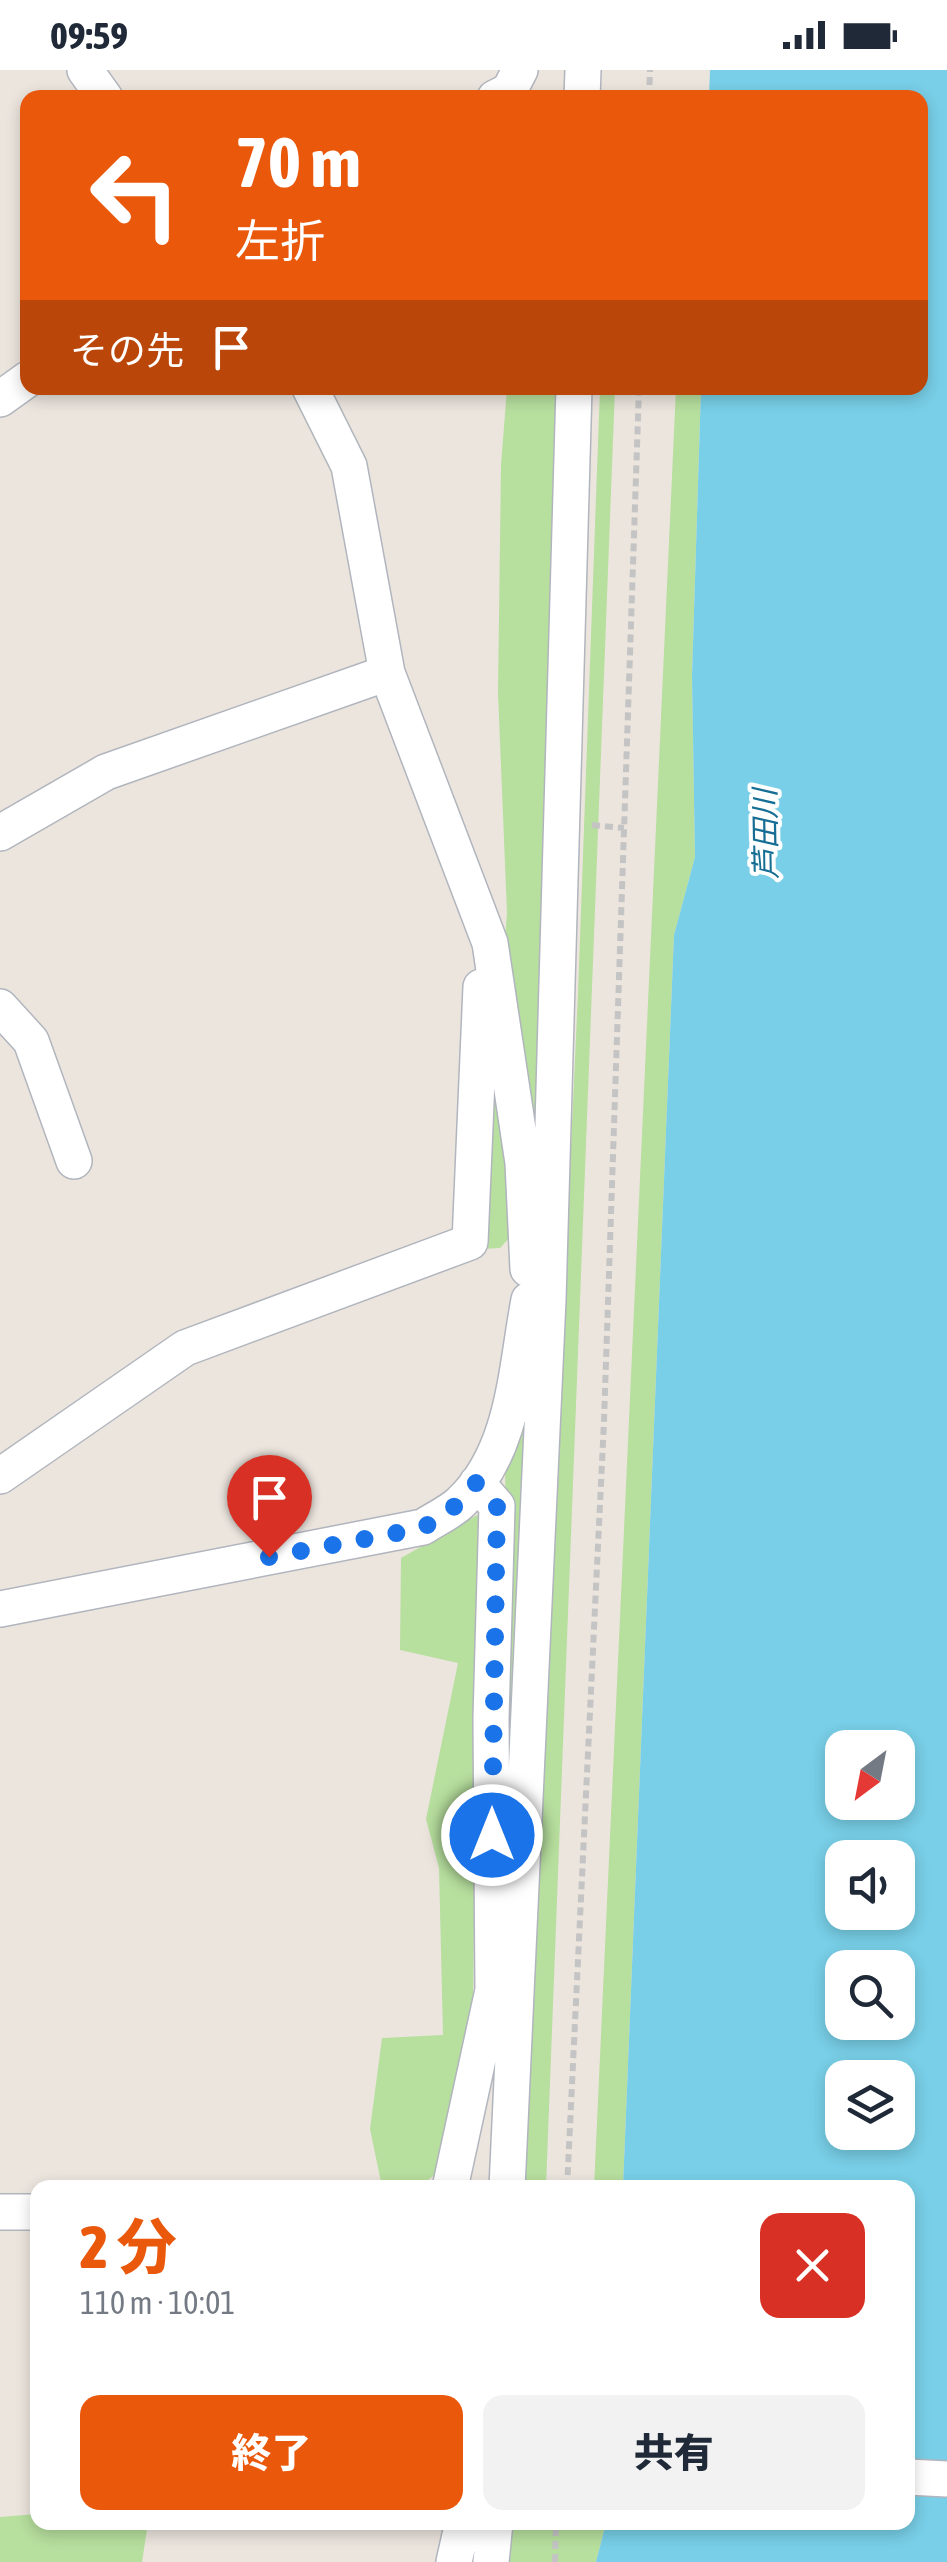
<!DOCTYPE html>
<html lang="ja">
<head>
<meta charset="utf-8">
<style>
  body { margin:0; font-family:"Asap Condensed","Noto Sans JP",sans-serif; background:#f2f2f3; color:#1f2937; height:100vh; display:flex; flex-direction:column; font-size:38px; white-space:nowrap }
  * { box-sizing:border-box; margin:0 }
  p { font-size:32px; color:#747a83 }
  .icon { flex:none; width:55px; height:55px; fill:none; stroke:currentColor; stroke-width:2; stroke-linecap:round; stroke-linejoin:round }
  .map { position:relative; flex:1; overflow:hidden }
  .sheet { position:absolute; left:30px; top:2110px; width:885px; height:350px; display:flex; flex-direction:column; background:#fff; border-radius:20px; box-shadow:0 5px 15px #0003 }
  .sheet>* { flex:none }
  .hud { position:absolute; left:20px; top:20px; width:908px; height:305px; border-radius:20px; box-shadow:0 5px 15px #0003; background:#ea580c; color:#fff; overflow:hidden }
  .needle { width:65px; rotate:212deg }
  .tools { position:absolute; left:825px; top:1660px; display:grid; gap:20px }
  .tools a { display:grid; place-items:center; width:90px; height:90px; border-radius:20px; background:#fff; box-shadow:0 5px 15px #0003; font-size:50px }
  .pin { position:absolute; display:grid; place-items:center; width:85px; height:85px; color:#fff; margin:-102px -42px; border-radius:50% 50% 50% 0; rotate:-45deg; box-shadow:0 0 10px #0007 }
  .pin .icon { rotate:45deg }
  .me { position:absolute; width:110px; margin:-55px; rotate:0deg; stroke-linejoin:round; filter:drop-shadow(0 0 8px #0008) }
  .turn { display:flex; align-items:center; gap:35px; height:210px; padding:0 50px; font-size:45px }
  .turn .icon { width:130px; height:130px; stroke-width:2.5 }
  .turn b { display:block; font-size:70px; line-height:85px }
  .then { display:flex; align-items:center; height:95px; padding:0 50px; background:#0003; gap:20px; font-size:38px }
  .round { display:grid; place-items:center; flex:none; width:105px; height:105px; border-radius:20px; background:#f2f2f3 }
  .overview { display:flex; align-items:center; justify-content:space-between; height:170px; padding:0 50px }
  h1 { font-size:60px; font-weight:800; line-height:75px; color:#ea580c }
  .cta { display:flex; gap:20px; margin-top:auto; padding:20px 50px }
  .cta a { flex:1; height:115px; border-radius:20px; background:#ea580c; color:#fff; font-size:40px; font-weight:800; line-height:115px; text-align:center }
  .cta a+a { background:#f2f2f3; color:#1f2937 }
  .status { display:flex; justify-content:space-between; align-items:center; height:70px; padding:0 50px; background:#fff; direction:ltr }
  .status svg { height:28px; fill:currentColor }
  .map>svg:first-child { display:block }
  .green { fill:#b7df9e }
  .water { fill:#78cfe7; fill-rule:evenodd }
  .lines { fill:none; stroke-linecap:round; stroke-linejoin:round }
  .street-casing { stroke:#b1b5bd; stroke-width:38 }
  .path { stroke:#c4c4c4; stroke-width:6; stroke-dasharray:8 5; stroke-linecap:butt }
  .street { stroke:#fff; stroke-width:35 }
  .route { stroke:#1a73e8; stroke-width:18; stroke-dasharray:0 32.4 }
  .labels { text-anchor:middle; stroke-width:8; stroke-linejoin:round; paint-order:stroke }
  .water-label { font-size:30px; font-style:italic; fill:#166e94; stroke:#fff }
</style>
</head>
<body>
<div class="status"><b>09:59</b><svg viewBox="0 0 49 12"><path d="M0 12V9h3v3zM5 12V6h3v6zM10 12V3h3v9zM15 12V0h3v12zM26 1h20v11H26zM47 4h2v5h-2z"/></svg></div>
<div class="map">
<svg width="947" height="2492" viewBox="0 0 947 2492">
  <rect width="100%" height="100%" fill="#ece5de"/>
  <path class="green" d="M507,318H562L541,1134L500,1178L481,1179L507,843L498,623L501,395Z
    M600,318H615L546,2117L524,2118L578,923Z
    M676,318H701L692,606L695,787L674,865L623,2117L594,2118Z
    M530,1279L508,1847L505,1386Z
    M479,1444L473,1936L436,2104L419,2117L386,2118L382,2117L370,2059L382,1968L443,1965L439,1798L426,1749L458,1593L400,1580L401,1488Z
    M37,2444L38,2452L148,2453L142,2492H0V2447Z
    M512,2453H606L596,2492H508Z"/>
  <path class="water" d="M710,0H947V2492H596L606,2453L908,2452V2118L623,2117L674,865L695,787L692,606L701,318H920V28L709,27ZM842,1678H898V1732H842ZM842,1788H898V1842H842ZM842,1898H898V1952H842ZM842,2008H898V2062H842Z"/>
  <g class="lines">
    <g class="street-casing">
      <path id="street" d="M85,0L105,28
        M495,28L509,21L520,0
        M582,28L583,0
        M310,318L349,396L387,603L490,873L523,1093L528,1199
        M0,329L28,309
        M0,763L106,702L387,603
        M0,937L31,971L74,1091
        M0,1406L185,1278L470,1172L481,917
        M0,1539L423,1457C435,1449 451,1442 461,1432C515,1381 516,1297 529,1230
        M450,2118L493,1920L491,1648L497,1436L477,1413
        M507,2118L548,1230L574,318
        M0,2142H38
        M908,2407L947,2409
        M454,2492L463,2452
        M491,2492L495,2452"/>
    </g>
    <path class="path" d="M649,28L650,0
      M592,755L624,758
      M567,2118L604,1351L639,318
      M555,2492L556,2452"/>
    <use href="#street" class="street"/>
  </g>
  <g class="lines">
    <path class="route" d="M269,1487L423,1458L461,1432L476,1413L497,1436L492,1765"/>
  </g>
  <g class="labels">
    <g class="water-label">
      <text transform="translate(766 764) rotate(-91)" y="10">芦田川</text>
    </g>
  </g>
</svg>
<div class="tools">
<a><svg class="needle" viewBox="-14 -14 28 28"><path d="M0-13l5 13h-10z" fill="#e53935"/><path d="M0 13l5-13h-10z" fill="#747a83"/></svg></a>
<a><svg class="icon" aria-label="sound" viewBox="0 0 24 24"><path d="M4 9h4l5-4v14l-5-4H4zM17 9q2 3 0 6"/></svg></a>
<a><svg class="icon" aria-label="search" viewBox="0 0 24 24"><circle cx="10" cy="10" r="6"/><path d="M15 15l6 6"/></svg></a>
<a><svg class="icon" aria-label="layers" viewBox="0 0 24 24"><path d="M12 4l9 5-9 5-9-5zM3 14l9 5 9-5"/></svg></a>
</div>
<div class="pin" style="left:269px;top:1487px;background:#d93025"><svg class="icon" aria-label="arrive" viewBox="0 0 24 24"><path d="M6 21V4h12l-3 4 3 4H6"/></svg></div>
<svg class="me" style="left:492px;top:1765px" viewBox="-20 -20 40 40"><circle r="17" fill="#1a73e8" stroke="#fff" stroke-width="3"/><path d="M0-11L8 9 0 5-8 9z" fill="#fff"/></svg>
<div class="hud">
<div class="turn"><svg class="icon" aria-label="left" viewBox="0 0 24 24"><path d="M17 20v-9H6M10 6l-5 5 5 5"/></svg><div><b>70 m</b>左折</div></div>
<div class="then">その先<svg class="icon" aria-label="arrive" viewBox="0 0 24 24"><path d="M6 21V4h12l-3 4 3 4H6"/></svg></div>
</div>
<section class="sheet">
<div class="overview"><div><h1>2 分</h1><p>110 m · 10:01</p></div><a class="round" style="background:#d93025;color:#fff"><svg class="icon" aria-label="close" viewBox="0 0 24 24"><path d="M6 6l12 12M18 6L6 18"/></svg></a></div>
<div class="cta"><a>終了</a><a>共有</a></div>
</section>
</div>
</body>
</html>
